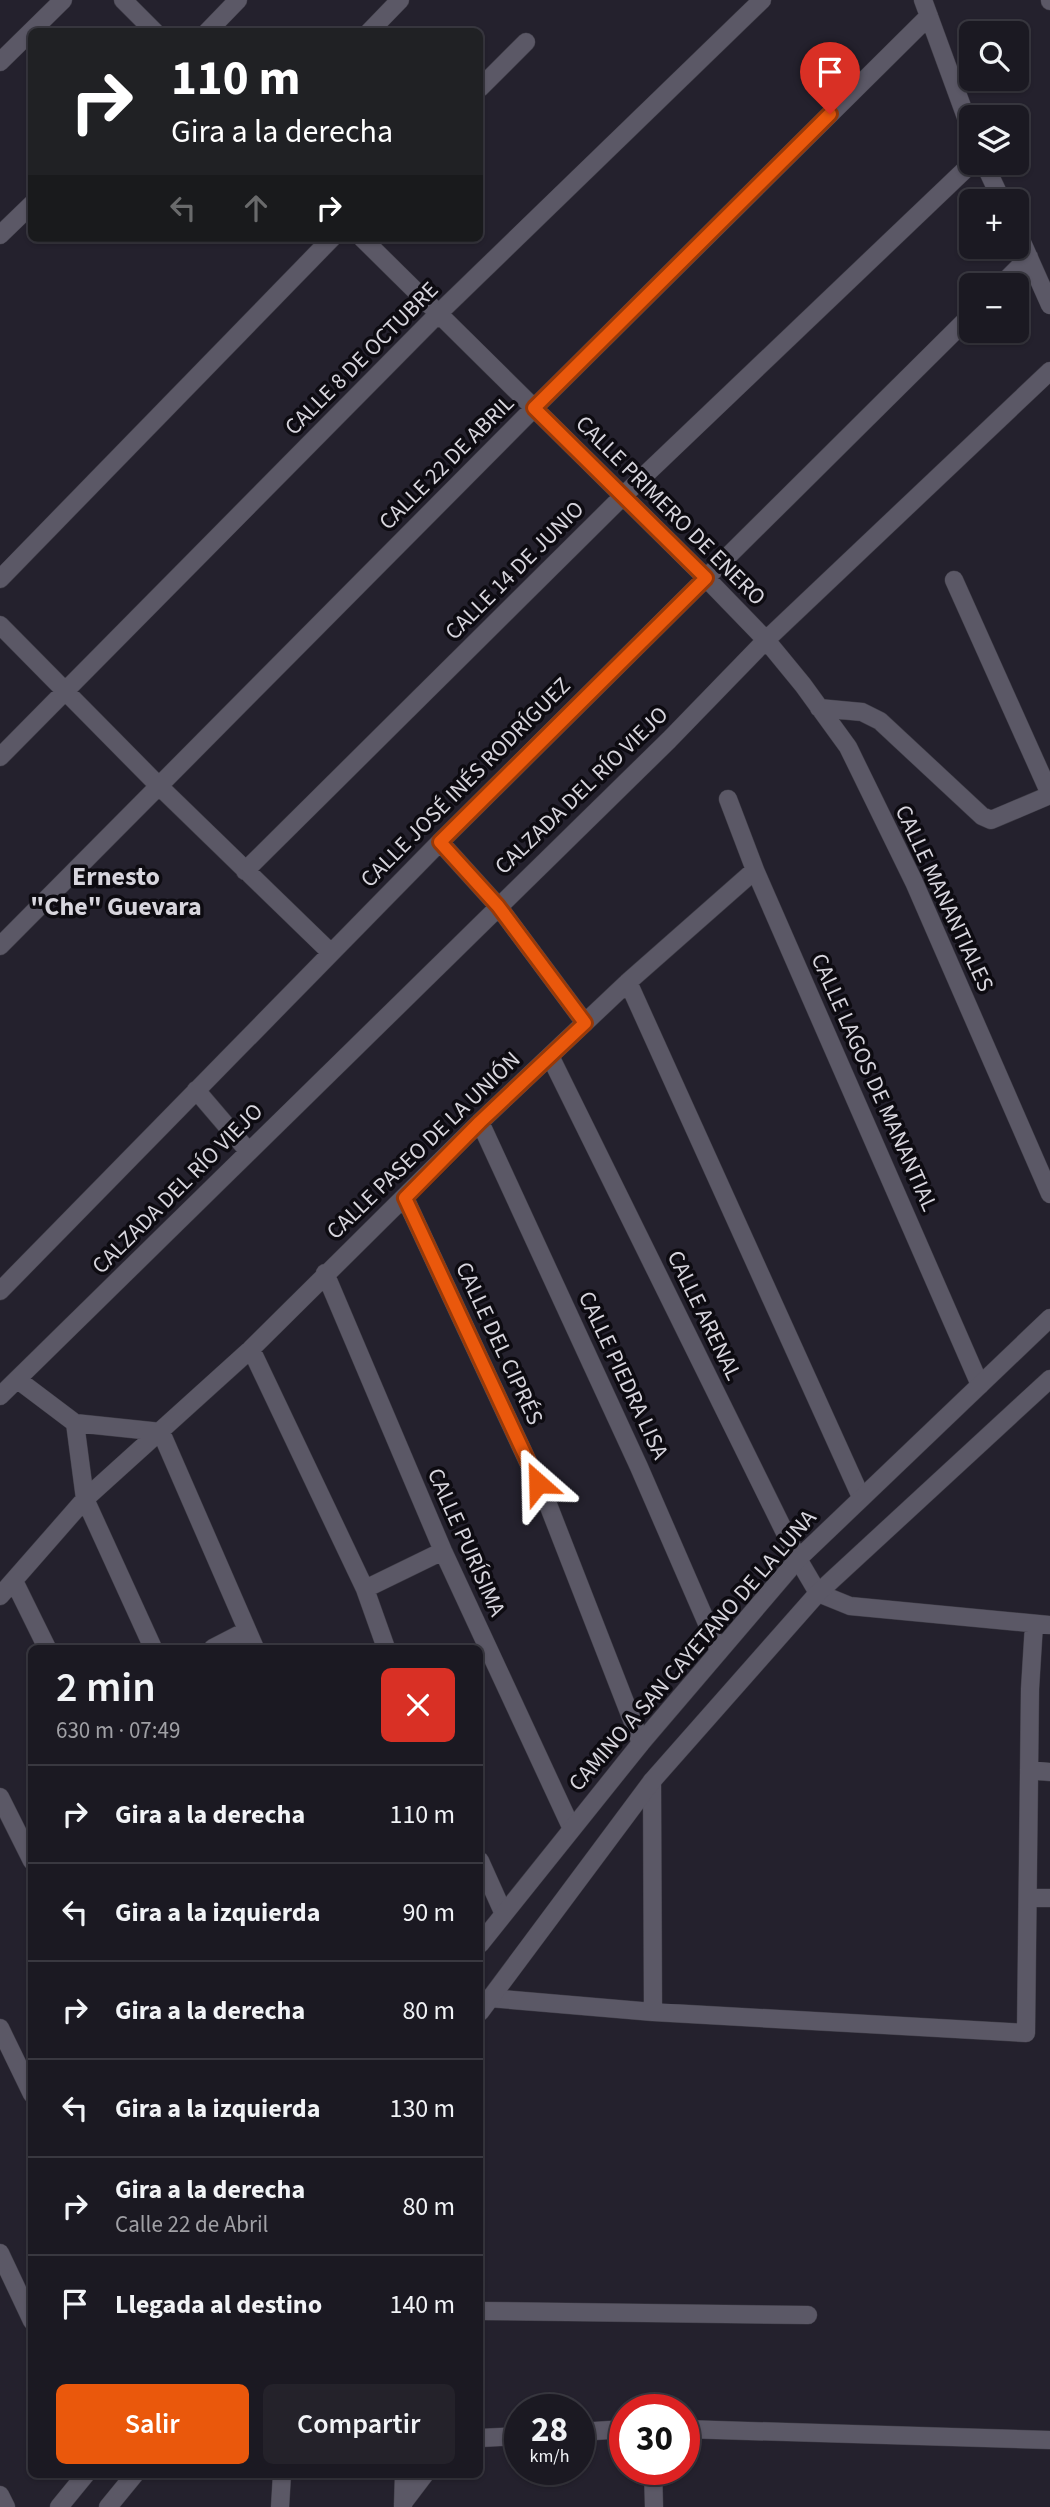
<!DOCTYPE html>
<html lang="es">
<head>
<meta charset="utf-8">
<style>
  body { margin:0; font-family:"Source Sans 3",sans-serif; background:#24222a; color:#f1f3f6; height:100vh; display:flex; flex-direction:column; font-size:26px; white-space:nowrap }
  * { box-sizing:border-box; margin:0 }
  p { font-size:23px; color:#a0a0a5 }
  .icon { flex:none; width:38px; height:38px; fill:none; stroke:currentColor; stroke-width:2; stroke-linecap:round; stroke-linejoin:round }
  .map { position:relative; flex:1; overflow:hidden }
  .drawer { position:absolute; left:28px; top:1645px; width:455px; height:833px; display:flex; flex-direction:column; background:#1b1922; border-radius:10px; box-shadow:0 2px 5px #0004,0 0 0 2px #393840 }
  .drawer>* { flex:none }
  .banner { position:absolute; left:28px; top:28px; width:455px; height:214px; border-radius:10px; box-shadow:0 2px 5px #0004,0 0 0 2px #393840; background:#202124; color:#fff; overflow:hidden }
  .fabs { position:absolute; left:959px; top:21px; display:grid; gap:14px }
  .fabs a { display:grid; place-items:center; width:70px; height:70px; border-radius:10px; background:#1b1922; box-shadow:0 2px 5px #0004,0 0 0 2px #393840; font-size:35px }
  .speed { position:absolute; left:504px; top:2394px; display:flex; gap:14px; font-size:35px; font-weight:700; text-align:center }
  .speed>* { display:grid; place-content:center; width:91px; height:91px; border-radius:50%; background:#1b1922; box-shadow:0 2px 5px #0004,0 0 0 2px #393840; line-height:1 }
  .speed small { font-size:18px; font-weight:400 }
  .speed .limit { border:10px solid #d22; background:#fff; color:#111 }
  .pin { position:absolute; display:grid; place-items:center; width:60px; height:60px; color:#fff; margin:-72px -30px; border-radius:50% 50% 50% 0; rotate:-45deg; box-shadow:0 0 7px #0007 }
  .pin .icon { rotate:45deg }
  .me { position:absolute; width:77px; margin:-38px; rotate:335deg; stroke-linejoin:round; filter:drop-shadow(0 0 5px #0008) }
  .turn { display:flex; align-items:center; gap:24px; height:147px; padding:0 28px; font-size:32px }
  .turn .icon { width:91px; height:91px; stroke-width:2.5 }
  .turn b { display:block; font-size:49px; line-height:60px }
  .lanes { display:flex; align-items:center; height:66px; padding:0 28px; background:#0003; justify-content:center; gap:35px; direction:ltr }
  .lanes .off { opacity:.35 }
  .round { display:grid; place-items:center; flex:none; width:74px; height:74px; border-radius:10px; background:#24222a }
  .headline { display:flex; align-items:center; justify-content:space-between; height:119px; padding:0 28px }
  h1 { font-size:42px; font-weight:600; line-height:52px }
  .cta { display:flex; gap:14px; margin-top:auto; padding:14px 28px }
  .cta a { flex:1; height:80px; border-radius:10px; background:#ea580c; color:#fff; font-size:28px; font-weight:600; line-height:80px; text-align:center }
  .cta a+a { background:#24222a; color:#f1f3f6 }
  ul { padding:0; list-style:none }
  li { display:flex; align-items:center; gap:21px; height:98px; padding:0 28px; border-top:2px solid #393840 }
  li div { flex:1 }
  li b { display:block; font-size:26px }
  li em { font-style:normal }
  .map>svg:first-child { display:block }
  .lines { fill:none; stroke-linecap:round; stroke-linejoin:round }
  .minor-casing { stroke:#3d3b45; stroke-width:19 }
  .tertiary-casing { stroke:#3d3b45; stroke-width:19 }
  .minor { stroke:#5b5866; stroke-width:18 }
  .tertiary { stroke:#5b5866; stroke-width:18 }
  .route-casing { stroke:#983908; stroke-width:18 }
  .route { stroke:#ea580c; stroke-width:12 }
  .labels { text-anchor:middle; stroke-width:7; stroke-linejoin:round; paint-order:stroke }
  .street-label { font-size:23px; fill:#d7d5dd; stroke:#0d0b11 }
  .quarter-label { font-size:26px; font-weight:bold; fill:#d7d5dd; stroke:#0d0b11 }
</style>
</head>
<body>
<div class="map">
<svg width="1050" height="2507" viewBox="0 0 1050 2507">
  <rect width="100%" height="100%" fill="#24212d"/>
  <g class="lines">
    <g class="minor-casing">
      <path id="minor" d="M123,0L155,32
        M923,0L971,131
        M1050,0V1
        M207,32L238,0
        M369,32L400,0
        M0,62L63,0
        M480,88L526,42
        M984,163L1002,201
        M1017,231L1050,305
        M0,235L32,204
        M362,238L706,578L766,640L803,685L848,747L914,882L1050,1194
        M1001,285L1029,257
        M0,579L332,238
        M954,580L1050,794
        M0,625L159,786L330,952
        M819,708L862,712L880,721L982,816L991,820L1050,795
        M0,757L439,313L762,0
        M728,799L755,870L980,1385
        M440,842L498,906L585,1023
        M245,871L623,496L972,163
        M0,946L534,408L929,16
        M628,982L861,1497
        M550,1056L798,1559L818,1593L850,1606L1050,1625
        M196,1090L249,1152
        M480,1122L639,1467L719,1651
        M405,1198L549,1507L641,1743
        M325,1273L443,1551L571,1827
        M0,1291L440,842L971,315
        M251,1349L365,1589L386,1648
        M18,1380L75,1423L85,1499L153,1648
        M0,1396L669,740L766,640L1050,371
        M75,1423L161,1432L255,1648
        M14,1581L47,1648
        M365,1589L443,1551
        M0,1596L85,1499L251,1349L480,1122L628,982L755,870
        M213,1648L246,1631
        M1029,1770L1050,1772
        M652,1781L653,2012
        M0,1797L32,1861
        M480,1861L503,1912
        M1028,1898H1050
        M489,1998L653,2012L1026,2033L1030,1689L1034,1624
        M0,2028L32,2094
        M0,2253L32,2321
        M480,2311L808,2315
        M684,2429L1050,2440
        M579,2432L625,2429
        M480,2438L520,2436
        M653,2469L654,2507
        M0,2495L6,2507
        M403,2503L425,2474
        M403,2506L404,2474
        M280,2507L282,2474"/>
    </g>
    <g class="tertiary-casing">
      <path id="tertiary" d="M480,1944L641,1743L798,1559L1050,1318
        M480,2012L652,1781L818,1593L1050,1379
        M59,2507L86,2474
        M108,2507L135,2474"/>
    </g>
    <use href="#minor" class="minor"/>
    <use href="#tertiary" class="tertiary"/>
  </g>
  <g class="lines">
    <g class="route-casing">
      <path id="route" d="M538,1483L405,1198L480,1122L585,1023L498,906L440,842L706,578L534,408L830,114"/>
    </g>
    <use href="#route" class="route"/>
  </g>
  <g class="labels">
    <g class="street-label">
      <text transform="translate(361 358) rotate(-45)" y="8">CALLE 8 DE OCTUBRE</text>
      <text transform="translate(446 462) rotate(-45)" y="8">CALLE 22 DE ABRIL</text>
      <text transform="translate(671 510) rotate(45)" y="8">CALLE PRIMERO DE ENERO</text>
      <text transform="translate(514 570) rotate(-45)" y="8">CALLE 14 DE JUNIO</text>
      <text transform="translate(465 782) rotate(-45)" y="8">CALLE JOSÉ INÉS RODRÍGUEZ</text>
      <text transform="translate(581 790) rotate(-44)" y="8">CALZADA DEL RÍO VIEJO</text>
      <text transform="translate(945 898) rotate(65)" y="8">CALLE MANANTIALES</text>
      <text transform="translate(875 1082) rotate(66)" y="8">CALLE LAGOS DE MANANTIAL</text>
      <text transform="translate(423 1145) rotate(-44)" y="8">CALLE PASEO DE LA UNIÓN</text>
      <text transform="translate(177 1188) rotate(-45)" y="8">CALZADA DEL RÍO VIEJO</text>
      <text transform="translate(705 1315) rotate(64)" y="8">CALLE ARENAL</text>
      <text transform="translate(500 1343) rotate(65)" y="8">CALLE DEL CIPRÉS</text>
      <text transform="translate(624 1375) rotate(65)" y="8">CALLE PIEDRA LISA</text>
      <text transform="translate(467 1542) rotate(66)" y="8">CALLE PURÍSIMA</text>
      <text transform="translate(692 1650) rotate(-49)" y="8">CAMINO A SAN CAYETANO DE LA LUNA</text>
    </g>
    <g class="quarter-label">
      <text x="116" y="885">Ernesto<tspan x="116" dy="30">"Che" Guevara</tspan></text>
    </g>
  </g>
</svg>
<div class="fabs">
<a><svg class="icon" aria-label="search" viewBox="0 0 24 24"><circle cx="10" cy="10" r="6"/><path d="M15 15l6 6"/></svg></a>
<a><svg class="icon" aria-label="layers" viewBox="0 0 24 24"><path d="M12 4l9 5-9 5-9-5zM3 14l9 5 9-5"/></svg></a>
<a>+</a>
<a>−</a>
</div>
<div class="speed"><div>28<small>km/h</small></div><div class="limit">30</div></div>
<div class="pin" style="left:830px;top:114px;background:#d93025"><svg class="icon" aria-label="arrive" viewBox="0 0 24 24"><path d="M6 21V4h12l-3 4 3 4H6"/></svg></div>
<svg class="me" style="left:538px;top:1483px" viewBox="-20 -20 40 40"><path d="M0-17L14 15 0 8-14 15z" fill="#ea580c" stroke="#fff" stroke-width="4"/></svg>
<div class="banner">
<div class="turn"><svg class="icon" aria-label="right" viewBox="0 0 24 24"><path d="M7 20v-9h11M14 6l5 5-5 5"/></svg><div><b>110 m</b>Gira a la derecha</div></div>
<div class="lanes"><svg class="icon off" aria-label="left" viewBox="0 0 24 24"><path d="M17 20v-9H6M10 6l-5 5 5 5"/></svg><svg class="icon off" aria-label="ahead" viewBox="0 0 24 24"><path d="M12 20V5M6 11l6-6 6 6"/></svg><svg class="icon" aria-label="right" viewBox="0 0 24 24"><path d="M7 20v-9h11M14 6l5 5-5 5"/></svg></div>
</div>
<section class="drawer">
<div class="headline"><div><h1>2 min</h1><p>630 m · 07:49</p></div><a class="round" style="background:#d93025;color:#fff"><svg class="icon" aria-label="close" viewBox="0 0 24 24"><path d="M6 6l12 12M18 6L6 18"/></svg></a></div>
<ul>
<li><svg class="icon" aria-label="right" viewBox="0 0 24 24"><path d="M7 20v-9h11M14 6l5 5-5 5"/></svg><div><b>Gira a la derecha</b></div><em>110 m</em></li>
<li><svg class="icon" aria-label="left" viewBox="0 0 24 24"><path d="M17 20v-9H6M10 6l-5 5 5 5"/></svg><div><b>Gira a la izquierda</b></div><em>90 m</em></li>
<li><svg class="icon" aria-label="right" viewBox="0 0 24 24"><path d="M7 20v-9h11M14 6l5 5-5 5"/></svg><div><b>Gira a la derecha</b></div><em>80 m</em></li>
<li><svg class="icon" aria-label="left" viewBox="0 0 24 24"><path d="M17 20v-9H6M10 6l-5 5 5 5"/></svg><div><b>Gira a la izquierda</b></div><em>130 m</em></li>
<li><svg class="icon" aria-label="right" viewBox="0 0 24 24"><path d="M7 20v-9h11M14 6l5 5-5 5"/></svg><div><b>Gira a la derecha</b><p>Calle 22 de Abril</p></div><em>80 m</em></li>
<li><svg class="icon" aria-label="arrive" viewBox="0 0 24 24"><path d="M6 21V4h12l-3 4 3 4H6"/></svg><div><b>Llegada al destino</b></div><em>140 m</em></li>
</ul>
<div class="cta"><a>Salir</a><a>Compartir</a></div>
</section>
</div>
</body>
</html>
